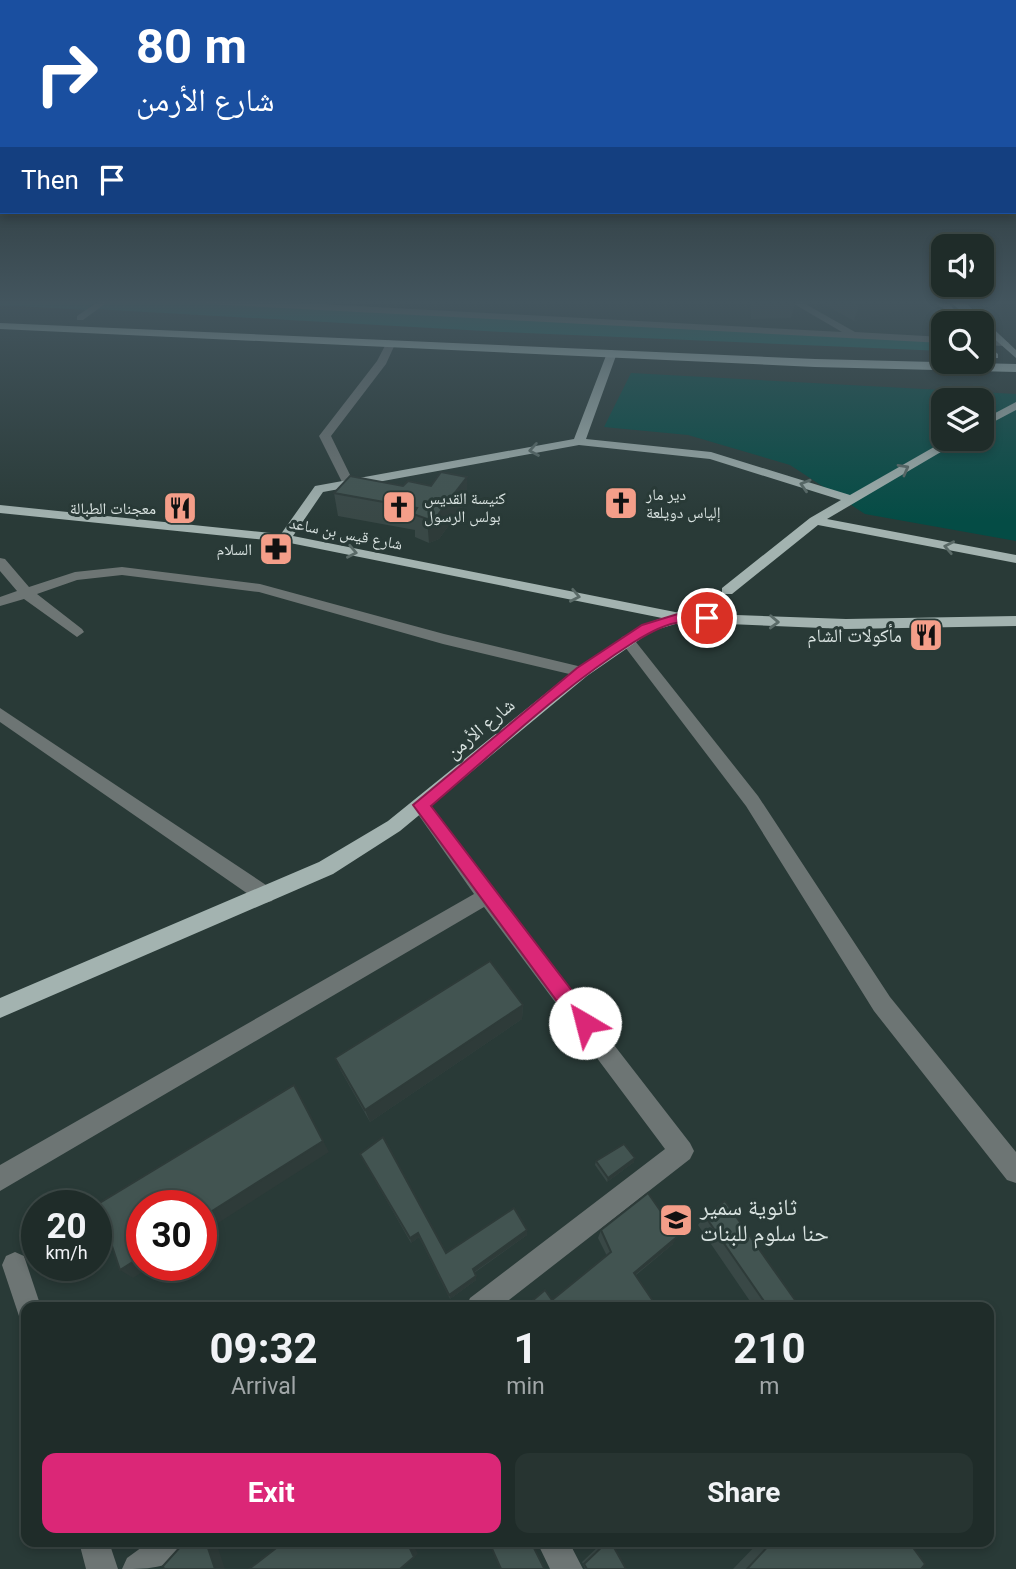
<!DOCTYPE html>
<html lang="en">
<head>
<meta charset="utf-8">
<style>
  body { margin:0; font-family:Roboto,"Noto Naskh Arabic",sans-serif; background:#273431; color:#f1f3f6; height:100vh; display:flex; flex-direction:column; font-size:26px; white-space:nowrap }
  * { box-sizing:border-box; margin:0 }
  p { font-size:23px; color:#a1a7a8 }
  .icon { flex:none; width:38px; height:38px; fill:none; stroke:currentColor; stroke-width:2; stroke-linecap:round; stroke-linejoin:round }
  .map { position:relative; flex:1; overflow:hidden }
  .drawer { position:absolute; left:21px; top:1302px; width:973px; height:245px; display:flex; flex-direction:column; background:#1f2c29; border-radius:14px; box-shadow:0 4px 10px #0003,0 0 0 2px #3c4846 }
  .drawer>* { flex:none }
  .hud { position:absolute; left:0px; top:0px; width:1017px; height:214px; box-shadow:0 4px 10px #0003,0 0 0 2px #3c4846; background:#1a4fa0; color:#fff; overflow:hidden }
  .buttons { position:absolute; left:931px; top:234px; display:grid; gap:14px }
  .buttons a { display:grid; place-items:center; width:63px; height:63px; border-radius:14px; background:#1f2c29; box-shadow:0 4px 10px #0003,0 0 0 2px #3c4846; font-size:35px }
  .speed { position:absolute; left:21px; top:1190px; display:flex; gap:14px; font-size:35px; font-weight:700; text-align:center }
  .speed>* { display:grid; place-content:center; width:91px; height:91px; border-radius:50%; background:#1f2c29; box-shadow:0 4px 10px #0003,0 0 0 2px #3c4846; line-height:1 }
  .speed small { font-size:18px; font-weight:400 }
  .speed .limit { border:10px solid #d22; background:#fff; color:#111 }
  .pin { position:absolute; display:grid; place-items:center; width:60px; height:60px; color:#fff; margin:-30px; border:4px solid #fff; border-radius:50%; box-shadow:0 2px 7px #0007 }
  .me { position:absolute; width:77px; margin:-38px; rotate:323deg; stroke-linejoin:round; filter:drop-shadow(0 0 5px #0008) }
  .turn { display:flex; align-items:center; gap:24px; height:147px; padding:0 21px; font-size:32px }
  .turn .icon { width:91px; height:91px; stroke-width:2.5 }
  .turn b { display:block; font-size:49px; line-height:60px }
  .then { display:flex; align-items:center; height:66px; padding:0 21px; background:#0003; gap:14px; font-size:26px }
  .eta { display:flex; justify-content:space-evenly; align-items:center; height:119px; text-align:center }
  .eta b { font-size:42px; font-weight:700; line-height:49px }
  .button { display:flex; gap:14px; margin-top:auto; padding:14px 21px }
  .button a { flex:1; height:80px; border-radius:14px; background:#db2777; color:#fff; font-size:28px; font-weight:700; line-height:80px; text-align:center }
  .button a+a { background:#273431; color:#f1f3f6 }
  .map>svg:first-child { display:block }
  .green { fill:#044c45; fill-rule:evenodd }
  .forest { fill:#126c63 }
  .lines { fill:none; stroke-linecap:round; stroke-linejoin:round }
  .minor { fill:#6d7574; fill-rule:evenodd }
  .major { fill:#a3b3b0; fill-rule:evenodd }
  .highway { fill:#b8ccc8; fill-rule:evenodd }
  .wall { fill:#394846 }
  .shaded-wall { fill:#2e3b39 }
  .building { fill:#425451; stroke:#2e3b39; stroke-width:2 }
  .oneway { stroke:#5a6a67 }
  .route { fill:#db2777; stroke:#8e194d; stroke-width:2 }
  .labels { text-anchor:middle; stroke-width:6; stroke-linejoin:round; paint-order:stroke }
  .far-poi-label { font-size:16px; fill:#d9e3e1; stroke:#293a37; text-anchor:start }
  .far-street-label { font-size:16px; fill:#d9e3e1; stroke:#293a37 }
  .poi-label { font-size:19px; fill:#d9e3e1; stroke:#293a37; text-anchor:end }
  .street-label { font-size:19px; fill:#d9e3e1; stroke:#293a37 }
  .near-poi-label { font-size:23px; fill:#d9e3e1; stroke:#293a37; text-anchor:start }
</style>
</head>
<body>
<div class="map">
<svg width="1016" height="1569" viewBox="0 0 1016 1569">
  <rect width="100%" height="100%" fill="#293a37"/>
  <path class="green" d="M631,373L1016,394V541L865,514L790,465L688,435L604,427ZM943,401H982V439H943Z"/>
  <path class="forest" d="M0,301H96L86,310L0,305Z
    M105,301H209L943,340V351L502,332L94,309Z"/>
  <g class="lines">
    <path class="minor" d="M99,301H109L83,320H77V316Z
      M205,301H265L842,332L789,301H800L855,332L943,337V343L209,304Z
      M982,339L1004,340L1009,343L1004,346L982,345Z
      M388,340L396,342L386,364L331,436L354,483L344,486L319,436L377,361Z
      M0,558L5,559L29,587L75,572L122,567L260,584L444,634L582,667L590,672L582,677L443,644L259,592L122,575L77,580L37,594L82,629L84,632L77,637L24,599L0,606V597L17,591L0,571Z
      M627,635L632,637L758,796L890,997L1016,1152V1183L1007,1180L874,1011L746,806L622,643L620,640L622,637Z
      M0,708L272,889L275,895L272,901L265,903L258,901L0,722Z
      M421,798L427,800L494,890L690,1143L694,1151L690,1159L500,1307H466L470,1298L665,1149L484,907L0,1191V1165L474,894L415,810L412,805L415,800Z
      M15,1252L24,1256L41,1307H26V1320L19,1316L2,1265L6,1256Z
      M79,1542H109L118,1569H86Z
      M149,1542H189C176,1569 151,1569 122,1569L127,1558Z
      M537,1542H569L583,1569H550Z"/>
    <path class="major" d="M932,301L949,304L968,324H958L943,308Z
      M949,301H961L968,305L1016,350V358L982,328V324H977Z
      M982,342L998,354V358H990L982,350Z
      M612,350L617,353L586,439L711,452L850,495L948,439H963L827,519L1016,555V563L818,525L732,594H722V588L810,518L841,500L710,459L579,445L323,492L293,536L680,613L846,619L1016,616V626L846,629L682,622L652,631L587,676L400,831L333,874L0,1018V998L319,862L388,821L577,668L642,625L662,618L285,542L0,513V505L281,534L315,486L574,439L607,353Z
      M1016,402V410L982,428V420Z"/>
    <path class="highway" d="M0,323L815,359L1016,364V372L815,367L0,329Z"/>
  </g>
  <path class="wall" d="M750,301H795V303L791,318L751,319Z
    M818,301H931L929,304L854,321Z
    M334,493L467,500L439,539L429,543L415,537V530L338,516Z
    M523,1005L522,1019L370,1122L341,1071L335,1058Z
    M360,1154L446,1253L527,1230V1235L474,1273L476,1280L450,1299L419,1237L411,1243Z
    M596,1161L634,1162L607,1182L595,1165Z
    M705,1216L800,1307H754L698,1225Z
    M601,1230L673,1244L636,1275L552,1300L607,1256L598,1238Z
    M603,1542H611L626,1569H585L582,1562Z
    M759,1542H909L921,1569H733Z"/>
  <path class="shaded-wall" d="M878,301H931L929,304L854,321L859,305Z
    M467,477V500L439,539L429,543L427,519Z
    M523,1005L522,1019L370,1122L365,1110Z
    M294,1085L329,1152L201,1234V1218Z
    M635,1158L634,1162L607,1182L608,1178Z
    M527,1230V1235L473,1273V1269Z
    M418,1233L419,1237L411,1243L410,1238Z
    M678,1236L673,1244L630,1279L634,1273Z
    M142,1256V1265H154L133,1278L120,1270Z
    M476,1276V1280L450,1299L449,1295Z
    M206,1542H216L225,1569H215Z
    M407,1542H412L418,1554L400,1569Z"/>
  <path class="building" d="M754,301H795V303H754Z
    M851,301H878L859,305Z
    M441,472L467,477L437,516L427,519L413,514L417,508L334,493L350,476L403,486L408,481L431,486Z
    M490,961L523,1005L365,1110L335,1058Z
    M294,1085L323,1141L201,1218V1206H142V1256L120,1270L98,1204Z
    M383,1137L446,1253L514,1208L527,1230L473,1269L476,1276L449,1295L418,1233L410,1238L360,1154Z
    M624,1144L635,1158L608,1178L596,1161Z
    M648,1193L678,1236L634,1273L657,1307H525L545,1290L552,1300L611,1252L601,1230Z
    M725,1201L800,1307H768L705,1216Z
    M181,1542H206L215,1569H164L163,1566L182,1545Z
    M284,1542H407L414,1557L400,1569H249Z
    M489,1542H531L544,1568L543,1569H501Z
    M607,1542H611L626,1569H587L584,1564Z
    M772,1542H909L925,1564L921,1569H747Z"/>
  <defs><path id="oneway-chevron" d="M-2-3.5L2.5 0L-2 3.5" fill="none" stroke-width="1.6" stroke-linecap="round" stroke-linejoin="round" transform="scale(1.75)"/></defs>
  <g class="oneway">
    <use href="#oneway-chevron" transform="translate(534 450) rotate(170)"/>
    <use href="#oneway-chevron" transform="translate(904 469) rotate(-29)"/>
    <use href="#oneway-chevron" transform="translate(805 485) rotate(-163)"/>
    <use href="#oneway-chevron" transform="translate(949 547) rotate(-169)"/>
    <use href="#oneway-chevron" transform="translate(352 552) rotate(11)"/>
    <use href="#oneway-chevron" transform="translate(575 596) rotate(11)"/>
    <use href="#oneway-chevron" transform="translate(774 622) rotate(2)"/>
  </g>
  <linearGradient id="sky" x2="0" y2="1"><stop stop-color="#17201e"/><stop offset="0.58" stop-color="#43555e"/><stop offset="1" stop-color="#43555e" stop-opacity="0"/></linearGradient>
  <rect width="1016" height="521" fill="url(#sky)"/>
  <path class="route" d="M681,613L707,614L714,618C706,626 694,621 683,622C666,623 649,633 634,642C561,688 497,750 431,806L592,1017L595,1023L592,1030L585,1033L578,1030L413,805L577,668L642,625Z"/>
  <defs>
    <g id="church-square" transform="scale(1.75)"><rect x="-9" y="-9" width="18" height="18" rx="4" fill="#f49e89" stroke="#293a37"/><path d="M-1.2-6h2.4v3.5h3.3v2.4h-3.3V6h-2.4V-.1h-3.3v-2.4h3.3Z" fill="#111"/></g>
    <g id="restaurant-square" transform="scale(1.75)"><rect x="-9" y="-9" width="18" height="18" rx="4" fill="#f49e89" stroke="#293a37"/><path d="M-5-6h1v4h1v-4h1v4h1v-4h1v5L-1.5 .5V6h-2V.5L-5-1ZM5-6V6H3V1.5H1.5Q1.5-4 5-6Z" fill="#111"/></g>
    <g id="pharmacy-square" transform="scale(1.75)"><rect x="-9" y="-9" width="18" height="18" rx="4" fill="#f49e89" stroke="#293a37"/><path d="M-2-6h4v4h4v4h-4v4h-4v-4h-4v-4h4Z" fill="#111"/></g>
    <g id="school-square" transform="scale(1.75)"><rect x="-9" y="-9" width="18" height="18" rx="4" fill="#f49e89" stroke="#293a37"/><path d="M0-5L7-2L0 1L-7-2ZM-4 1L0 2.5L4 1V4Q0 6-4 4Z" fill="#111"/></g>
  </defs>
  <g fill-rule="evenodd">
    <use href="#church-square" x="621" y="503"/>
    <use href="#church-square" x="399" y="507"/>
    <use href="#restaurant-square" x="180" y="508"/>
    <use href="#pharmacy-square" x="276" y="549"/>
    <use href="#restaurant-square" x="926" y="635"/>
    <use href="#school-square" x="676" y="1220"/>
  </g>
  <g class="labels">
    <g class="far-poi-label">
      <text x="646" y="500">دير مار<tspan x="646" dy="18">إلياس دويلعة</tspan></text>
      <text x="424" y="504">كنيسة القديس<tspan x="424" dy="18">بولس الرسول</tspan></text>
      <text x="156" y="514" text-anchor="end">معجنات الطبالة</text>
      <text x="252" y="555" text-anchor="end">السلام</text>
    </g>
    <g class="far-street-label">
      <text transform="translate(346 533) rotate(11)" y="6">شارع قيس بن ساعد</text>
    </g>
    <g class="poi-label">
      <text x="902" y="642">مأكولات الشام</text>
    </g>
    <g class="street-label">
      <text transform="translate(480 728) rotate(-40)" y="7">شارع الأرمن</text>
    </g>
    <g class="near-poi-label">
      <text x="700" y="1215">ثانوية سمير<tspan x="700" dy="26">حنا سلوم للبنات</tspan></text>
    </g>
  </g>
</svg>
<div class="buttons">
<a><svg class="icon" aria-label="sound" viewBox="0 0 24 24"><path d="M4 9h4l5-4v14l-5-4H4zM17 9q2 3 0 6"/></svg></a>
<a><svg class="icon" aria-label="search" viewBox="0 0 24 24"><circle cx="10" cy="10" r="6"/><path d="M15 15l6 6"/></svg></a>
<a><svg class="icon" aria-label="layers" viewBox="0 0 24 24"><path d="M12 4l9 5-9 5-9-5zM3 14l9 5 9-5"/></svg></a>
</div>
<div class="speed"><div>20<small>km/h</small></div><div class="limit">30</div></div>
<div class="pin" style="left:707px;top:618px;background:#d93025"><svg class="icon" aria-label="arrive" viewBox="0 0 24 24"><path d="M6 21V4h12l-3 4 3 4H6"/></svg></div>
<svg class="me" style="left:585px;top:1023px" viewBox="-20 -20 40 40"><circle r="19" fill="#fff"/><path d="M0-13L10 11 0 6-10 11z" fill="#db2777"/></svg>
<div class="hud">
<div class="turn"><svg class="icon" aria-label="right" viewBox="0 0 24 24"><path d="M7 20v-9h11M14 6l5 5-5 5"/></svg><div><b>80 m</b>شارع الأرمن</div></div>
<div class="then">Then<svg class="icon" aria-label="arrive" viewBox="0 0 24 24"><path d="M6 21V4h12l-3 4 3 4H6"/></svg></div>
</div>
<section class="drawer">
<div class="eta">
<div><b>09:32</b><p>Arrival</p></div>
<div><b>1</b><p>min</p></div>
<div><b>210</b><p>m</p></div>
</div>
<div class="button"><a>Exit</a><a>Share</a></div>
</section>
</div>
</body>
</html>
